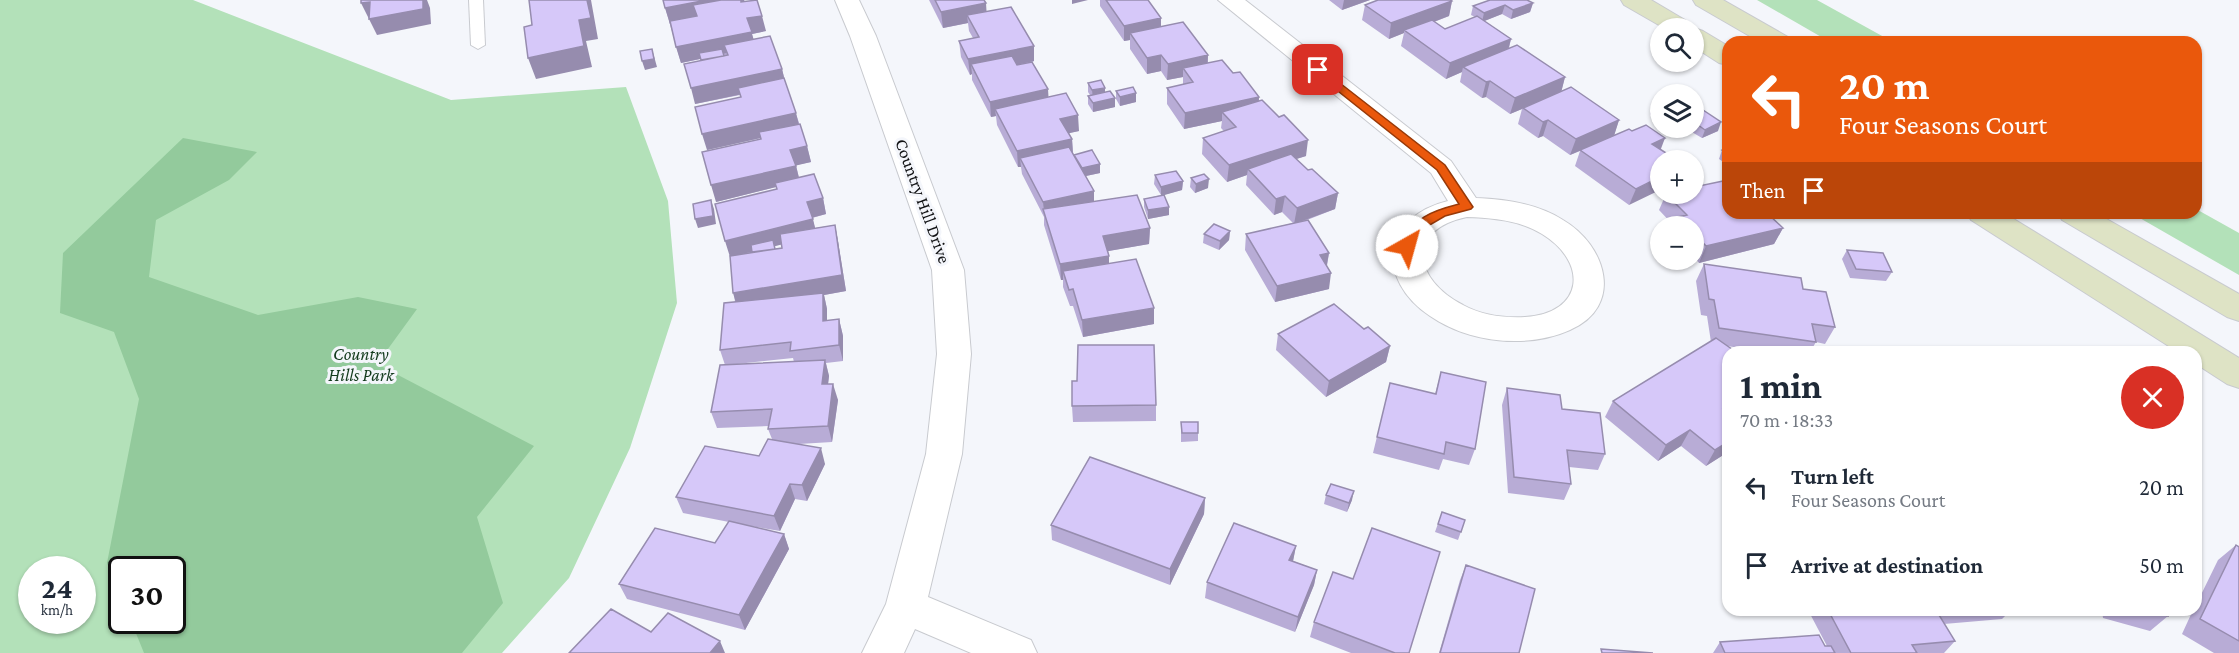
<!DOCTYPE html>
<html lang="en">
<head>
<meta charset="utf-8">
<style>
  body { margin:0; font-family:"Crimson Pro",serif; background:#f6f6f7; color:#1f2937; height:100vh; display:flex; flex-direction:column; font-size:22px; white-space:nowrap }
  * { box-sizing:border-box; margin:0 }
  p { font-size:20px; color:#747a83 }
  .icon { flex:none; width:33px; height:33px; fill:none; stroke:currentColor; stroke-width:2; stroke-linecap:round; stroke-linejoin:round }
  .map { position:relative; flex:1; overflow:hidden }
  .details { position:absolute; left:1722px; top:346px; width:480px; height:270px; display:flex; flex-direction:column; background:#fff; border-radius:18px; box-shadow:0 2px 4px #0004 }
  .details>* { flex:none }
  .hud { position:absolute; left:1722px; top:36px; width:480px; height:183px; border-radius:18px; box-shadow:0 2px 4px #0004; background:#ea580c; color:#fff; overflow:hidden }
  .controls { position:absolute; left:1650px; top:18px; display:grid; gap:12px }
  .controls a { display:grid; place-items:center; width:54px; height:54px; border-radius:50%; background:#fff; box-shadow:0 2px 4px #0004; font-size:30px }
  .speed { position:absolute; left:18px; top:556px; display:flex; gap:12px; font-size:30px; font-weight:700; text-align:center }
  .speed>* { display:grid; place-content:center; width:78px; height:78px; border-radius:50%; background:#fff; box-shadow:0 2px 4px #0004; line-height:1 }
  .speed small { font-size:15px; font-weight:400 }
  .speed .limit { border:3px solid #111; border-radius:9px; background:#fff; color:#111 }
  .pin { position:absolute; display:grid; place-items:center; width:51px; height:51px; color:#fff; margin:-26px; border-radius:12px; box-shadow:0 3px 9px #0006 }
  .me { position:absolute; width:66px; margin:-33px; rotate:38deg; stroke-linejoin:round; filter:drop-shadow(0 0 4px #0008) }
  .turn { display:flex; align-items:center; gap:21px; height:126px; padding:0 18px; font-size:27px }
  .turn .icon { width:78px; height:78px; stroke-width:2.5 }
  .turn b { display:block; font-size:42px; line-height:51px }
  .then { display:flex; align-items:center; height:57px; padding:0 18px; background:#0003; gap:12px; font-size:22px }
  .round { display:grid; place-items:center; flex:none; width:63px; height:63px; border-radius:32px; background:#f6f6f7 }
  .head { display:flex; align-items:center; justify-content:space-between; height:102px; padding:0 18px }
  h1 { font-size:36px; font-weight:700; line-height:45px }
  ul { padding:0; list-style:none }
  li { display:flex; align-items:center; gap:18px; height:78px; padding:0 18px }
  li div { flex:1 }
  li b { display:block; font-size:22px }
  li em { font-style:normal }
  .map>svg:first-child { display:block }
  .green { fill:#b3e1b9; fill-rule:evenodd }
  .forest { fill:#93ca9c }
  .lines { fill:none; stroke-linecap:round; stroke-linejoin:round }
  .lane-casing { stroke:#c8cacf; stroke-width:2 }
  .street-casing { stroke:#c8cacf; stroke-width:2 }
  .secondary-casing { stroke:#c8cacf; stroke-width:2 }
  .lane { fill:#fff; fill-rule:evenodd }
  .street { fill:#fff; fill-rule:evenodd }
  .secondary { fill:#dee3c5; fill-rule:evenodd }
  .wall { fill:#b8acd6; fill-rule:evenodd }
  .shaded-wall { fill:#968cae }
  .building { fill:#d6c8f9; stroke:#968cae; stroke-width:1.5 }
  .route { fill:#ea580c; stroke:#983908; stroke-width:1.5 }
  .labels { text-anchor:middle; stroke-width:6; stroke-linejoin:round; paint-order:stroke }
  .street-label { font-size:18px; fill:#101113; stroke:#f4f6fb }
  .park-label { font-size:18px; font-style:italic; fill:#133b1d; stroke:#f4f6fb }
</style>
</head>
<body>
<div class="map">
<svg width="2239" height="653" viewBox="0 0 2239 653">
  <rect width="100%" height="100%" fill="#f4f6fb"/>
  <path class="green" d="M0,0H193L451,100L626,87L668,201L677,303L630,448L569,578L502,653H0ZM32,570H82V621H32ZM122,570H172V621H122Z
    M1757,0H1817L1893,42H1830Z
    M2196,209L2239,233V275L2131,213H2196Z"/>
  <path class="forest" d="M183,138L257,152L229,180L156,220L149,277L258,315L358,297L417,309L377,364L534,446L477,517L503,603L462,653H144L131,621H172V570H122L121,599L107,563L139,399L114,332L60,313L63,253Z"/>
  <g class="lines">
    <g class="lane-casing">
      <path id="lane" d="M469,0H483L485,45L478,49L471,45Z"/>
    </g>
    <g class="street-casing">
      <path id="street" d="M835,0H859L876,36L964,270L971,354L962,454L928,597L1031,640L1037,653H971L915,629L904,653H862L886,604L926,454L937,354L932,270L850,36Z
        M1218,0H1245L1451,161L1476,198C1505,199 1538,204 1563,220C1606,245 1625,306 1570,330C1527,349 1469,343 1430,316C1375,279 1382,217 1448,201L1431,173ZM1467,217C1493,218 1519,220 1542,234C1588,262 1585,313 1525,317C1504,318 1481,315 1463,305C1414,280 1404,230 1467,217Z"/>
    </g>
    <g class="secondary-casing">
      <path id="secondary" d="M1621,0H1651L1690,23L1694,28H1664L1624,5Z
        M1693,0H1723L1788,37L1792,42H1760L1696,5Z
        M1693,28H1694L1703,31L1728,46V65L1719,63L1694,47Z
        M1967,213H2004L2239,358V388L2227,384L2196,364V352H2178L1971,220Z
        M2058,213H2096L2239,294V321L2227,317L2062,220Z"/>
    </g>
    <use href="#lane" class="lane"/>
    <use href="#street" class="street"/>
    <use href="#secondary" class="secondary"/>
  </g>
  <path class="wall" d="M663,0H744L766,31L752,34L753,39L782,69L785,82L807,146L811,162L796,165L799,178L823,198L826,214L812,218L815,228L835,225L838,241L846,291L824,295L827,309V321L839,319L843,336V361L826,363L829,376L828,384L838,400L832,442L799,444L825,464L807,501L795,499L780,531L744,525L784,534L789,549L745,630L627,599L619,584L715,543L729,522L683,513L676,497L759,456L772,439L768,429L769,426L717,428L711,412L725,365L720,350L735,302L730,257L777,189L776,187L716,202L761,139V138L707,150L740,97V95L695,104L701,60V59L681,63ZM782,244V248L775,249L774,246ZM793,358L794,362L737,364Z
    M929,0H984L986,3V11L1034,46V61L1032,62L1048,97L1079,131L1069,133L1072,139L1073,152L1074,155L1100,164V173L1086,176L1094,191V201L1150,228L1149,244L1108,251L1109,256V263L1154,308V324L1083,337L1073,306H1070L1063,287V280H1061L1044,225V217L1022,174L1021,167H1018L997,125L996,116L991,117L972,80V74L970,75L961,57L959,41L973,38L969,31L968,23L943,28Z
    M1100,0H1148L1161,18V27L1208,55V63L1233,73L1259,97V101L1306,156L1296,159L1308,170L1338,193L1335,209L1302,222L1329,253L1327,266L1329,289L1275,302L1245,250L1246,234L1293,223L1282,212L1274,215L1246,185L1247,175L1227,182L1202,154L1203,138L1224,131L1221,128L1222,121L1184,129L1167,104V88L1183,85V77L1167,80L1161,71L1147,74L1130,49V40L1124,41L1100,6Z
    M1329,0H1370L1342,10Z
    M1452,1L1449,16L1434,22L1445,29L1475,17L1471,15L1473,6L1533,3L1530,12L1511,19L1502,14L1484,21L1511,39L1509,48L1565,77L1561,92L1619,120L1614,135L1632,131L1665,138L1629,205L1575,166L1580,151L1570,155L1543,136L1538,138L1518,124L1522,109L1510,114L1486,97L1482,98L1460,82L1462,72L1446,79L1401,46L1404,33L1389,39L1362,20L1365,5Z
    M1088,83L1105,92L1115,107L1093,112L1088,104V96L1090,95L1088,92Z
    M1116,91L1136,102L1120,106L1116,99Z
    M1660,103V119L1659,120L1650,114L1653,106Z
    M1694,108L1718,131L1702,138L1685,128H1694Z
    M1728,147V165L1719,159L1722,150Z
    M1155,175L1183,181L1182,190L1163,195L1169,215L1148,219L1144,207V199L1161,195L1154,184Z
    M1191,178L1208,188L1195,193L1190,187Z
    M1666,194L1783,228L1774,244L1699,263L1694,257V226H1674L1659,210Z
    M1230,231L1229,240L1219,250L1203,243L1204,234Z
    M1847,250L1892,272L1886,281L1850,278L1842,259Z
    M1704,264L1803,289L1835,327L1825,344L1816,342L1810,352H1768L1727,346L1728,352V452L1706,466L1681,446L1658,461L1605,417L1613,401L1711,342L1707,316L1701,315L1696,281Z
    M1364,329L1390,346L1386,362L1326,397L1276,350L1278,334Z
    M1441,372L1475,449L1469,465L1443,459L1439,470L1373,453L1390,383L1435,394Z
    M1077,381L1156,405V421L1073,422L1072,406Z
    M1507,388L1605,454L1598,470L1569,467L1571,484L1564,500L1508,493L1502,405Z
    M1181,422L1198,433V441L1181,442Z
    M1326,495L1352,500L1347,512L1324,504Z
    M1205,498L1204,514L1170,585L1052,540L1051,525Z
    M1442,512L1465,520L1458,540L1435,532Z
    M2236,545L2239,547V653H2214L2182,634L2193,610H2196V605L2218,560Z
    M1296,546L1293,561L1317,570L1314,585L1295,632L1205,598L1207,582Z
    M1466,565L1519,653H1439L1460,580Z
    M1808,610H2011L2002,619L1944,624L1955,641L1944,653H1713L1720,642L1827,646Z
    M2102,610H2167L2168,616L2150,631L2103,618Z
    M1314,622L1409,653H1351L1310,637Z"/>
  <path class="shaded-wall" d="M423,0H427L430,8L431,24L377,35L369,19Z
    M587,0H591L598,39L586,41L592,67L536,79L528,58L579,20Z
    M707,0H744L746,9L670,24L665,8Z
    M1072,0H1088L1072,4Z
    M1344,0H1370L1342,10Z
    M1452,1L1449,16L1407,32L1404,30V33L1389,39L1391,23Z
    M370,2L369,19L361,3Z
    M986,3L987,19L967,15L968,23L943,28L941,12Z
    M1533,3L1530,12L1511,19L1513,10Z
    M1505,5L1502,14L1482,22L1484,13Z
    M762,16L766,31L752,34L756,47L724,45L727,53L681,63L676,47L747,18Z
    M1161,18V34L1130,33V40L1124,41V26Z
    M1511,39L1507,54L1463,67L1462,72L1446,79L1450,63Z
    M1034,46V61L975,74L971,64L972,74L970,75L968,59Z
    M652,49L657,67L645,70L642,61Z
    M1161,55V71L1147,74V58Z
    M1208,55L1207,71L1183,68V77L1167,80L1168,64Z
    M782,69L786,85L695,104L691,88Z
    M1565,77L1561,93L1523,108L1522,109L1510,114L1515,98Z
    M1490,81L1486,97L1482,98L1486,82Z
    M1105,88V96L1093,99L1092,90Z
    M1048,89L1049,105L995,109L996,116L991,117L990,102Z
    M1136,93V102L1120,106V97Z
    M1259,97L1258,113L1222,112V121L1184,129L1185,113Z
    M1115,98V107L1093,112V103Z
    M796,113L800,129L707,150L702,134Z
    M1078,115L1079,131L1061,135L1060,119Z
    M1548,120L1543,136L1538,138L1543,122Z
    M1619,120L1614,136L1570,155L1576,139Z
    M1721,122L1718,131L1702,138L1705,130Z
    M1665,138L1659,154L1652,144Z
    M1072,139L1073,155L1020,158L1021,167H1018L1017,151Z
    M1308,140L1306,156L1252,173L1248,169L1247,175L1227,182L1229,165Z
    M807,146L811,162L794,166L790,150Z
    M1100,164V173L1081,177L1080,168Z
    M796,166L800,182L775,183L776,187L716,202L711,185Z
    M1660,177V190L1629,205L1636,189Z
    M1209,179L1208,188L1195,193L1196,184Z
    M1183,181L1182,190L1161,196V187Z
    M1094,191V207L1044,211L1043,202Z
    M1338,193L1335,209L1294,224L1297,208Z
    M1285,196L1282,212L1274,215L1276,199Z
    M823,198L826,214L811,218L807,202Z
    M711,200L714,209L716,224L698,228L695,219Z
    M1169,207V215L1148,219V210Z
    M813,219L817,236L730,257L725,241Z
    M835,225L838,241L846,291L824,295L827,309V337L738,310L733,293Z
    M1150,228L1149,244L1103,252V236Z
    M1783,228L1774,244L1699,263L1706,246Z
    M1230,231L1229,240L1219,250L1220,241Z
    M1329,253L1326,269L1320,255Z
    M1109,256V272L1063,271V280H1061L1060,264Z
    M1331,273L1329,289L1275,302L1277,286Z
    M1154,308V324L1083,337L1082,320Z
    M839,319L843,336V361L839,345Z
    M1390,346L1386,362L1326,397L1329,381Z
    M825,360L829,376L826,401L822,384Z
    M833,384L838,400L832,442L828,426Z
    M1728,405V415L1723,408Z
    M1690,430L1681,446L1658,461L1666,445Z
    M1728,442V452L1706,466L1715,450Z
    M821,448L825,464L807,501L802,485Z
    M790,484L795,499L780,531L774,516Z
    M1354,491L1352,500L1347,512L1349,503Z
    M1205,498L1204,514L1170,585V569Z
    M784,534L789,549L745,630L739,615Z
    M1296,546L1293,561L1289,560Z
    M1317,570L1314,585L1295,632L1298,617Z
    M720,641L725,653H710Z"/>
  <path class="building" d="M361,0H423V9L369,19L370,2L361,3Z
    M529,0H587L591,18L579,20L584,46L528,58L524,27L532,25Z
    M663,0H707L665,8Z
    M721,0H741V2L757,0L762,16L747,18L752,32L676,47L670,21L697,16L693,5Z
    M935,0H984L986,3L941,12Z
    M1106,0H1148L1161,18L1124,26Z
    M1378,0H1451L1452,1L1391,23L1365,5Z
    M1490,0H1527L1533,3L1513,10L1505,5L1484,13L1473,6Z
    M1011,7L1034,46L968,59L959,41L979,37L967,15Z
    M1477,16L1511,39L1450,63L1404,30L1432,20L1445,29Z
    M1183,22L1208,55L1168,64L1161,55L1147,58L1130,33Z
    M770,36L782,69L691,88L684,64L728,55L724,45Z
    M1517,45L1565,77L1515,98L1490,81L1486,82L1463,67Z
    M652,49L654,59L642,61L640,51Z
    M722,49L724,56L701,60L699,53Z
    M1012,56L1017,65L1032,62L1048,89L990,102L971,64Z
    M1222,60L1233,73L1240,72L1259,97L1185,113L1167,88L1193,82L1183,68Z
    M784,78L796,113L702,134L695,107L741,97L738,88Z
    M1101,80L1105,88L1092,90L1088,83Z
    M1133,87L1136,93L1120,97L1116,91Z
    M1571,87L1619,120L1576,139L1548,120L1543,122L1523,108Z
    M1110,91L1115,98L1093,103L1088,96Z
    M1066,93L1078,115L1060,119L1072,139L1017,151L995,109Z
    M1262,100L1279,117L1284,115L1308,140L1229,165L1203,138L1236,127L1222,112Z
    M1660,103V110L1653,106Z
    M1697,106L1721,122L1705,130L1694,122V108Z
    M800,124L807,146L790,150L796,166L711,185L702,152L761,139L759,132Z
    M1646,125L1665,138L1652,144L1677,160H1660V177L1636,189L1580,150L1629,129L1632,131Z
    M1069,147L1094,191L1043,202L1020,158Z
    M1728,147V154L1722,150Z
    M1092,150L1100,164L1082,168L1074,155Z
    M1291,154L1308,170L1312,169L1338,193L1297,208L1285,196L1276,199L1248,169Z
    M1176,171L1183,181L1161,187L1155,175Z
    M814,174L823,198L807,202L813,219L725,241L715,204L777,189L775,183Z
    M1204,174L1209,179L1196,184L1191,178Z
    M1728,180V213H1767L1783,228L1706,246L1694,233V226H1687L1678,217L1687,215L1666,194H1694V187Z
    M1137,195L1150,228L1103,236L1109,256L1060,264L1043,209Z
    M1164,195L1169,207L1148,210L1144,199Z
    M711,200L713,216L695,219L693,204Z
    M1308,220L1329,253L1320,255L1331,273L1277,286L1246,234Z
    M1214,224L1230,231L1220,241L1204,234Z
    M835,225L842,275L733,293L730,256L782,248L780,234Z
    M773,240L775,249L752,252L751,245Z
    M1847,250L1883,253L1892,272L1856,269Z
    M1136,259L1154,308L1082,320L1073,289L1069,290L1063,271Z
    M1704,264L1801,278L1803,289L1826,292L1835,327L1812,324L1816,342L1719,328L1714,300L1709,299Z
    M823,293V321L839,319V345L790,351L791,342L720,350L724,303Z
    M1334,304L1364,329L1368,327L1390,346L1329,381L1278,334Z
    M1716,338L1736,352H1728V405L1723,408L1728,412V442L1715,450L1690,430L1666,445L1613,401Z
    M1078,345H1154L1156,405L1072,406V381H1077Z
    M825,360L822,384H833L828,426L768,429L772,409L711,412L720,365Z
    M1441,372L1486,382L1475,449L1446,442L1444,454L1377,437L1390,383L1436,394Z
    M1507,388L1560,395L1562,409L1600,413L1605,454L1567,450L1571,484L1514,477Z
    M1181,422H1198V433H1182Z
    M768,439L821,448L802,485L790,484L774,516L676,497L705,446L759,456Z
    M1090,457L1205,498L1170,569L1051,525Z
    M1331,484L1354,491L1349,503L1326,495Z
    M1442,512L1465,520L1461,532L1438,524Z
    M729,521L784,534L739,615L619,584L655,528L715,543Z
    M1234,523L1296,546L1289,560L1317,570L1298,617L1207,582Z
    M1372,528L1440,552L1409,653H1395L1314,622L1333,572L1353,579Z
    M2236,545L2239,547V641L2200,619Z
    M1466,565L1535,589L1519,653H1440Z
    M611,609L651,632L668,613L720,641L710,653H569Z
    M1828,610H1936L1955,641L1912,645L1917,653H1851Z
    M2148,610H2167L2168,616Z
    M1819,635L1825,646H1831L1835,653H1725L1720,642Z
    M1601,649L1653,653H1602Z"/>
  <path class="route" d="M1318,66L1445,165L1473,207L1471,209L1445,216L1421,230L1411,249H1402L1400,246C1416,217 1428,212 1459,204L1437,170L1314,72L1313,70Z"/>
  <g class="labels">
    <g class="street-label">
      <text transform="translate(923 201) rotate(70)" y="6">Country Hill Drive</text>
    </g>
    <g class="park-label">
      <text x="361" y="360">Country<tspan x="361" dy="21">Hills Park</tspan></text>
    </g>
  </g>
</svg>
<div class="controls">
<a><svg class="icon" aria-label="search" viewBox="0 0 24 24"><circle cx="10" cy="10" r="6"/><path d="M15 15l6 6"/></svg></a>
<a><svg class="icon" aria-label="layers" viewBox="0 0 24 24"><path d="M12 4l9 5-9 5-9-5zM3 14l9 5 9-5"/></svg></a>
<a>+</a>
<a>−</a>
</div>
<div class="speed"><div>24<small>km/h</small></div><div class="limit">30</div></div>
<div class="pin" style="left:1318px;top:70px;background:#d93025"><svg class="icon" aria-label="arrive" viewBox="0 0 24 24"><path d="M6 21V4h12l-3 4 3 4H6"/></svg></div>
<svg class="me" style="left:1407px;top:246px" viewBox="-20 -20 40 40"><circle r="19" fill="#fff"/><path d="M0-13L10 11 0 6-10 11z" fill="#ea580c"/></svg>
<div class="hud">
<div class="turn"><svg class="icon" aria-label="left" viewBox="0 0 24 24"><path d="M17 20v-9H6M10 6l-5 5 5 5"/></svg><div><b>20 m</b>Four Seasons Court</div></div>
<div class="then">Then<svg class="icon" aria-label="arrive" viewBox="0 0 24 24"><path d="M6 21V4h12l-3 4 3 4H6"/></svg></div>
</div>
<section class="details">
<div class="head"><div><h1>1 min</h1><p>70 m · 18:33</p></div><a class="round" style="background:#d93025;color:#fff"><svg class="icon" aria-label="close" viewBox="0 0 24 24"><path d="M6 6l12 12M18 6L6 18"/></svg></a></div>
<ul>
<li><svg class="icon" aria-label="left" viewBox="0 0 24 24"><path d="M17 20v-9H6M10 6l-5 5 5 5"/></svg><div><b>Turn left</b><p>Four Seasons Court</p></div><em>20 m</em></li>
<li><svg class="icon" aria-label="arrive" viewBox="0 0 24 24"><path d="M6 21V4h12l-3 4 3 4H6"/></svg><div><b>Arrive at destination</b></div><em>50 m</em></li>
</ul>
</section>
</div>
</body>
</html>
